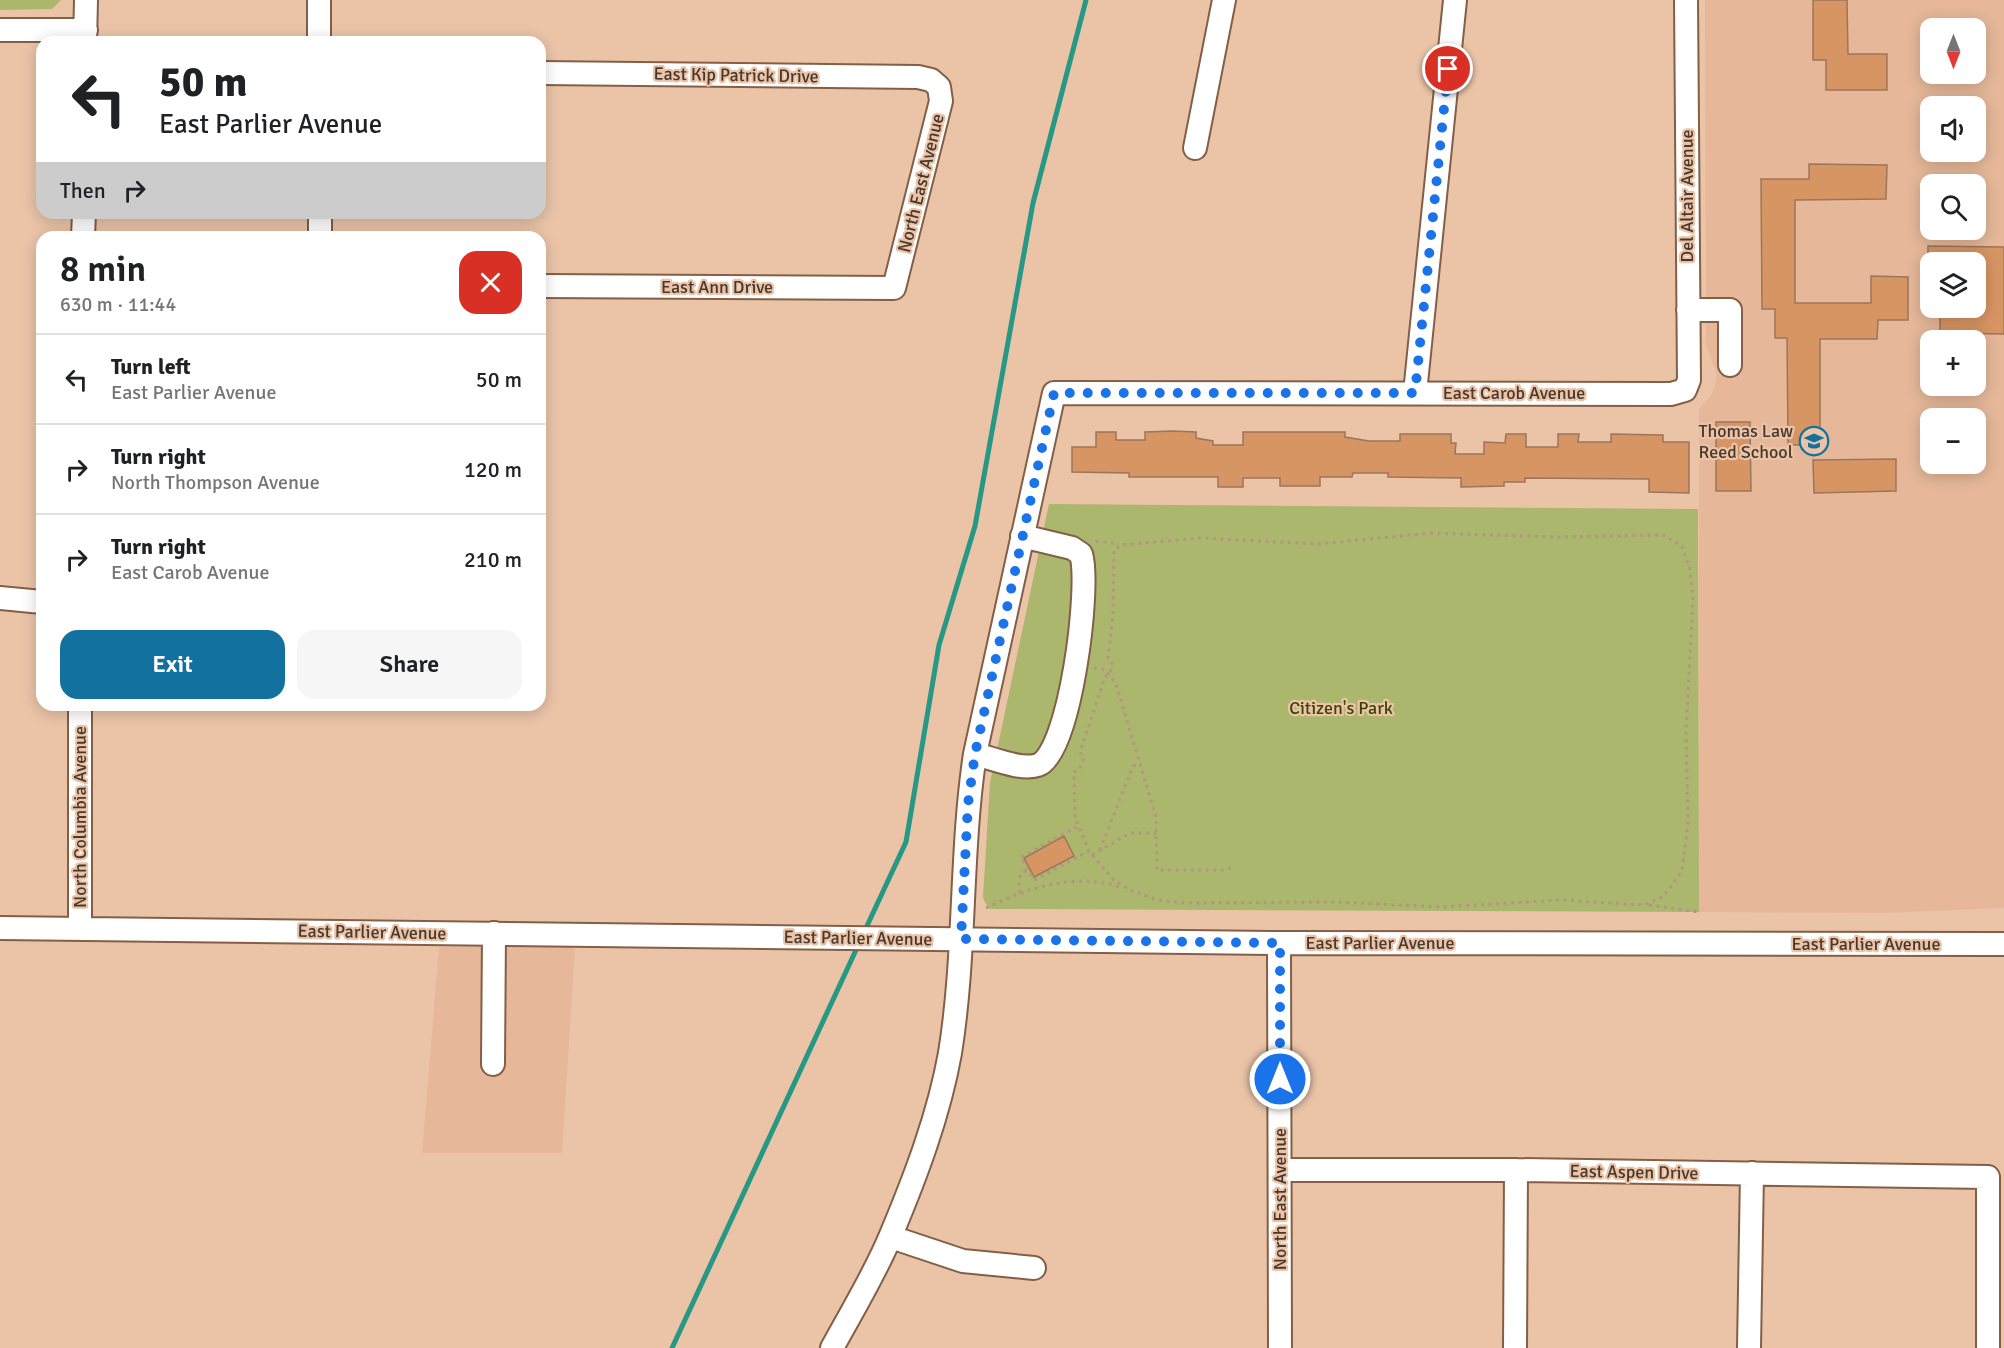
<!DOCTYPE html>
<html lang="en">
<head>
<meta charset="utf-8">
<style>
  body { margin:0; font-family:Signika,sans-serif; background:#f6f6f6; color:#202124; height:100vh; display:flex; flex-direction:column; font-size:22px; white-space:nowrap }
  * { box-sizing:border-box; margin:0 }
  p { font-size:20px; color:#757577 }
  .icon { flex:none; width:33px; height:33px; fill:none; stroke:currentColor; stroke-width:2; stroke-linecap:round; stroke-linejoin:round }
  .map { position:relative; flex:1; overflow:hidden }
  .panel { position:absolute; left:36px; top:231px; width:510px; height:480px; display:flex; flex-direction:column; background:#fff; border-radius:18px; box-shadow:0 3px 15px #0003 }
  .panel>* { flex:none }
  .banner { position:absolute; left:36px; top:36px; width:510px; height:183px; border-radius:18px; box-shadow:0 3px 15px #0003; background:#fff; color:#202124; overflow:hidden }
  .needle { width:39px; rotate:180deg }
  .tools { position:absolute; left:1920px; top:18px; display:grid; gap:12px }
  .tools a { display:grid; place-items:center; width:66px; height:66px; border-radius:12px; background:#fff; box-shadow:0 3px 15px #0003; font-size:30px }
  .pin { position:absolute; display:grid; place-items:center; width:51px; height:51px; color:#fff; margin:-26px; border:3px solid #fff; border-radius:50%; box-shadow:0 2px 6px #0007 }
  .me { position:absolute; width:66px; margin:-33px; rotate:0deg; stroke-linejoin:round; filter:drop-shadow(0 0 4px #0008) }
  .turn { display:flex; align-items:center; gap:21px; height:126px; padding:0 24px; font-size:27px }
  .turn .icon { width:78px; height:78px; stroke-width:2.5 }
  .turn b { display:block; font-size:42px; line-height:51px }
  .then { display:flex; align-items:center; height:57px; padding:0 24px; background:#0003; gap:12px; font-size:22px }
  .round { display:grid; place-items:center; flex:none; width:63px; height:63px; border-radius:18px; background:#f6f6f6 }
  .summary { display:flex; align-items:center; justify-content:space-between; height:102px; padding:0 24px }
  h1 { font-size:36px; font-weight:600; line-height:45px }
  .button { display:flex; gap:12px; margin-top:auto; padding:12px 24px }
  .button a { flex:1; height:69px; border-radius:18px; background:#13719f; color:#fff; font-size:24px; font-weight:600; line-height:69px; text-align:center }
  .button a+a { background:#f6f6f6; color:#202124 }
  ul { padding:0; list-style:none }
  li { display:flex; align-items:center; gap:18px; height:90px; padding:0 24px; border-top:2px solid #e0e0e0 }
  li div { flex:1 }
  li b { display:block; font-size:22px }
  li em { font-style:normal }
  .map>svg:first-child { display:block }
  .built { fill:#e6b899; fill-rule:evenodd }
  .green { fill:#aab76d }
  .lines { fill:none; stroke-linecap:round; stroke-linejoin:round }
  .stream { stroke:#269883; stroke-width:5 }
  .building { fill:#d79563; stroke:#9a765c; stroke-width:1.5 }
  .minor-casing { stroke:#825f46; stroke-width:26 }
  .path { stroke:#b5957f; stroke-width:3; stroke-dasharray:3 4.5; stroke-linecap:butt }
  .minor { stroke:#fff; stroke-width:22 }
  .route { stroke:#1a73e8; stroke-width:10; stroke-dasharray:0 18 }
  .labels { text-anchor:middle; stroke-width:4.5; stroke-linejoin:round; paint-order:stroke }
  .street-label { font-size:18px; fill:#48382d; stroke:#ebc4a8 }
  .poi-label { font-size:18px; fill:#48382d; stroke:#ebc4a8; text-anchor:end }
  .park-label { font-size:18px; fill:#3b4305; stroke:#ebc4a8 }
</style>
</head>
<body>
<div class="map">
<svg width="2004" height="1348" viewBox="0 0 2004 1348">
  <rect width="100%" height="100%" fill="#ebc4a8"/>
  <path class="built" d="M1705,0H2004V908L1884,913L1699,912V409L1712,394L1716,380V371L1706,345ZM1930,28H1976V74H1930ZM1930,106H1976V152H1930ZM1930,184H1976V230H1930ZM1930,262H1976V308H1930ZM1930,340H1976V386H1930ZM1930,418H1976V464H1930Z
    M439,947H575L562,1153H422Z"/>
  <path class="green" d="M0,0H61L52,9L0,10Z
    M1049,504L1698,509L1699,912L990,909L984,901L983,896L990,783Z"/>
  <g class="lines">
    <path class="stream" d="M866,928L906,842L939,645L975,526L1033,203L1086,0
      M672,1348L856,950"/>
  </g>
  <path class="building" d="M1813,0H1847L1848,54H1887V90H1826V60H1813Z
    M1809,164L1887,165L1886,199L1795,200V303H1871V276L1908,277V320H1878L1877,339H1820V445H1788L1787,338H1775V309H1762L1761,179H1809Z
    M1928,246L2004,247V334L1940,333V308H1976V262H1928Z
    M1716,422H1750L1751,491H1716Z
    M1172,431L1196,432V438L1213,441V445H1243V432H1345V437L1369,441H1400V434H1451V443H1456L1455,454H1484V442L1505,443L1506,434H1526V447H1558V434H1579L1578,442H1611V434L1663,435V442H1689V493L1649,492V479L1525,478V482H1504V486L1461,487V478L1388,477V473H1353L1352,477H1320V486H1280V478H1243V487H1218V477H1129V473L1072,472V447H1096V432H1116V440H1145V432Z
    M1896,459V491L1814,493L1813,460Z
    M1064,836L1074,856L1034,877L1024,858Z"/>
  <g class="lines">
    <g class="minor-casing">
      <path id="minor" d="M319,0V42
        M0,30H86
        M85,42L86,0
        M540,73L918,77L931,80L939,87L941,101L894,288L540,286
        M1195,148L1224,0
        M320,213V237
        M83,237L84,213
        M1688,310H1730V365
        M1415,393L1455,0
        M0,598L42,602
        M975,754C992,758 1021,771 1038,765C1070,754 1091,586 1081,554L1072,548L1022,536
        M0,928L1279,943L2004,944
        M80,929V705
        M1279,943L1280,1348
        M493,1064L494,933
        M1280,1170H1516L1988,1177V1348
        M891,1237L963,1261L1034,1268
        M832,1348C852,1311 875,1274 891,1235C915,1178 939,1115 950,1053C966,954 960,853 975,754L1054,393L1671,394L1685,390L1689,380L1686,0
        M1515,1348L1516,1170
        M1749,1348L1752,1173"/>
    </g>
    <path class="path" d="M1430,533L1555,537L1663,535L1682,546L1690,570L1693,600L1686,731L1688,824L1682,871L1664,896L1644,905L1561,900L1442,907L1334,902L1187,903L1157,900L1128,889L1114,880L1089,851L1075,818L1074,772L1080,769L1084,758L1080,752L1105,677L1110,673L1113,665L1108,657L1113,615L1114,550L1121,545L1201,538L1318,544Z
      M1096,541L1119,544
      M1094,668L1106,670L1116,684L1156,817L1157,870H1224L1233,867
      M1077,827L1021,857L1034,880L1089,851
      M1100,850L1133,766L1140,764
      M1092,855L1130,833H1157
      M1020,893C1018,884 1018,872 1028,870
      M1649,905L1699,912
      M986,908C1029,887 1076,872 1123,888"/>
    <use href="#minor" class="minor"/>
  </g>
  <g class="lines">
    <path class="route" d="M1280,1079V943L961,939L968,804L975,754L1054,393H1415L1448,69"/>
  </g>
  <defs>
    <g id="school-ring" transform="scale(1.5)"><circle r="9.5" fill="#ebc4a8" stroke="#13719f" stroke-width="1.5"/><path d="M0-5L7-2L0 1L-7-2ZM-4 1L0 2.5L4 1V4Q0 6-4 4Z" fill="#13719f"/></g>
  </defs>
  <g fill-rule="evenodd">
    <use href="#school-ring" x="1814" y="441"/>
  </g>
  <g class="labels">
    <g class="street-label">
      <text transform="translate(736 75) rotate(1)" y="6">East Kip Patrick Drive</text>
      <text transform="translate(921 183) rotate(-76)" y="6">North East Avenue</text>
      <text transform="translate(1687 196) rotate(-90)" y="6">Del Altair Avenue</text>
      <text x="717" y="293">East Ann Drive</text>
      <text x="1514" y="399">East Carob Avenue</text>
      <text transform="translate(80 817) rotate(-90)" y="6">North Columbia Avenue</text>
      <text transform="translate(372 932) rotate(1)" y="6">East Parlier Avenue</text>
      <text transform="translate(858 938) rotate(1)" y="6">East Parlier Avenue</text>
      <text x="1380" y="949">East Parlier Avenue</text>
      <text x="1866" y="950">East Parlier Avenue</text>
      <text transform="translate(1634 1172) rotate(1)" y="6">East Aspen Drive</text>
      <text transform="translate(1280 1199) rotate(-90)" y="6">North East Avenue</text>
    </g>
    <g class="poi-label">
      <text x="1793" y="437">Thomas Law<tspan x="1793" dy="21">Reed School</tspan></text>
    </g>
    <g class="park-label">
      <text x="1341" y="714">Citizen's Park</text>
    </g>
  </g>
</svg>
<div class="tools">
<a><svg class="needle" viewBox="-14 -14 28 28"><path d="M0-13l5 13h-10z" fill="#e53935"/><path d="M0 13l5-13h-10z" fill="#757577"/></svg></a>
<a><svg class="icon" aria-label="sound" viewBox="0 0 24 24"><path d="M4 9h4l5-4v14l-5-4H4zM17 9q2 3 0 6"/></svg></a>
<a><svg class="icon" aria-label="search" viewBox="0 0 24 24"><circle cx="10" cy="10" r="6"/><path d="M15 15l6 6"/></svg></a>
<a><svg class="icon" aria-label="layers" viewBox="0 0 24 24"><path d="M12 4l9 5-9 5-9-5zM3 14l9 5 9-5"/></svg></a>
<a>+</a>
<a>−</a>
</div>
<div class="pin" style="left:1448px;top:69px;background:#d93025"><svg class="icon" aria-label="arrive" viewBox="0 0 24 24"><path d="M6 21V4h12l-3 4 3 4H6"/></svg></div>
<svg class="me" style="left:1280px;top:1079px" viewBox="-20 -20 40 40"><circle r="17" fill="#1a73e8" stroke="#fff" stroke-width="3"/><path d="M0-11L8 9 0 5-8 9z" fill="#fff"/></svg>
<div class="banner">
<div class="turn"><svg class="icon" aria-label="left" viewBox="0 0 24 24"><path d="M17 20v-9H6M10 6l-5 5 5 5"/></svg><div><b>50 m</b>East Parlier Avenue</div></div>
<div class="then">Then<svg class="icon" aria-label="right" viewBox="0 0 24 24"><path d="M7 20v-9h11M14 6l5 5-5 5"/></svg></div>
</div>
<section class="panel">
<div class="summary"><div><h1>8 min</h1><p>630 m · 11:44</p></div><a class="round" style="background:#d93025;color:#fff"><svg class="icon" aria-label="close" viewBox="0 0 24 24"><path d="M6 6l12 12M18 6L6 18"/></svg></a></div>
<ul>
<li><svg class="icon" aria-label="left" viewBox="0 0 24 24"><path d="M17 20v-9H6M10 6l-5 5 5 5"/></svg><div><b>Turn left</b><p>East Parlier Avenue</p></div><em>50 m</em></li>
<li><svg class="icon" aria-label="right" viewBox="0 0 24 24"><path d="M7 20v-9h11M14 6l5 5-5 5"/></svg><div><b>Turn right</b><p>North Thompson Avenue</p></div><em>120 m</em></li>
<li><svg class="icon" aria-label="right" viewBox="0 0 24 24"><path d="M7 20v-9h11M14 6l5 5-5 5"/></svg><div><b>Turn right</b><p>East Carob Avenue</p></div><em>210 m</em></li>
</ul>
<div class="button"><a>Exit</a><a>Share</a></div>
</section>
</div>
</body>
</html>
